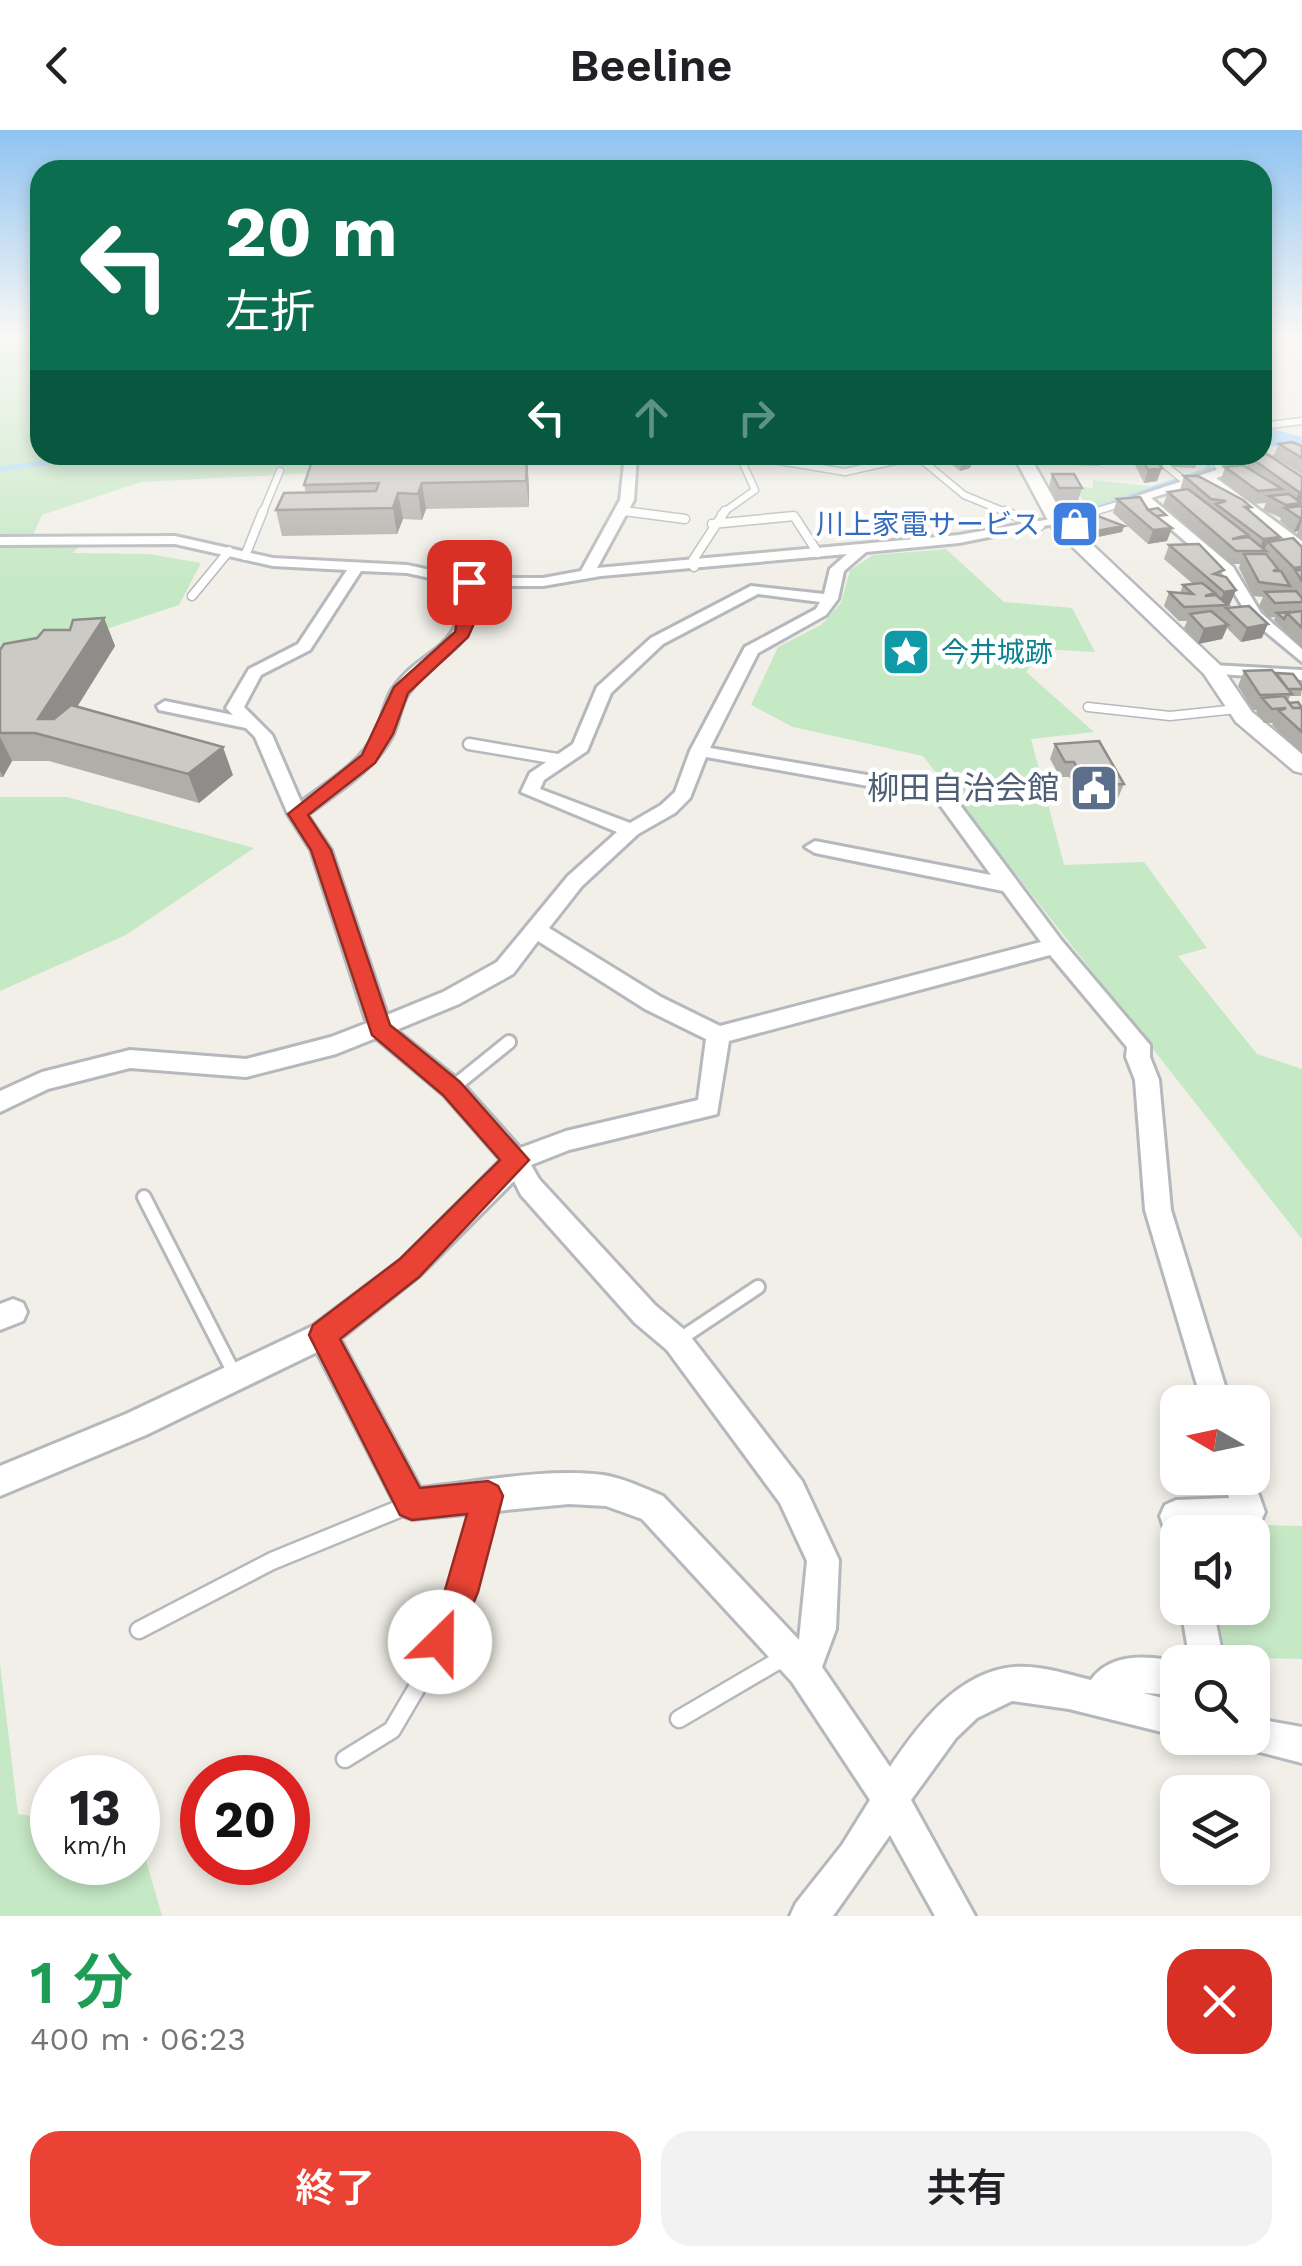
<!DOCTYPE html>
<html lang="ja">
<head>
<meta charset="utf-8">
<style>
  body { margin:0; font-family:"Work Sans","Noto Sans JP",sans-serif; background:#f2f2f2; color:#202124; height:100vh; display:flex; flex-direction:column; font-size:38px; white-space:nowrap }
  * { box-sizing:border-box; margin:0 }
  p { font-size:32px; color:#757577 }
  .icon { flex:none; width:55px; height:55px; fill:none; stroke:currentColor; stroke-width:2; stroke-linecap:round; stroke-linejoin:round }
  .map { position:relative; height:1786px; overflow:hidden }
  .drawer { display:flex; flex-direction:column; background:#fff; flex:1 }
  .drawer>* { flex:none }
  .hud { position:absolute; left:30px; top:30px; width:1242px; height:305px; border-radius:30px; box-shadow:0 5px 15px #0003; background:#0b6e4f; color:#fff; overflow:hidden }
  .needle { width:65px; rotate:279deg }
  .fabs { position:absolute; left:1160px; top:1255px; display:grid; gap:20px }
  .fabs a { display:grid; place-items:center; width:110px; height:110px; border-radius:20px; background:#fff; box-shadow:0 5px 15px #0003; font-size:50px }
  .speed { position:absolute; left:30px; top:1625px; display:flex; gap:20px; font-size:50px; font-weight:700; text-align:center }
  .speed>* { display:grid; place-content:center; width:130px; height:130px; border-radius:50%; background:#fff; box-shadow:0 5px 15px #0003; line-height:1 }
  .speed small { font-size:25px; font-weight:400 }
  .speed .limit { border:15px solid #d22; background:#fff; color:#111 }
  .pin { position:absolute; display:grid; place-items:center; width:85px; height:85px; color:#fff; margin:-42px; border-radius:20px; box-shadow:0 5px 15px #0006 }
  .me { position:absolute; width:110px; margin:-55px; rotate:23deg; stroke-linejoin:round; filter:drop-shadow(0 0 8px #0008) }
  .turn { display:flex; align-items:center; gap:35px; height:210px; padding:0 30px; font-size:45px }
  .turn .icon { width:130px; height:130px; stroke-width:2.5 }
  .turn b { display:block; font-size:70px; line-height:85px }
  .lanes { display:flex; align-items:center; height:95px; padding:0 30px; background:#0003; justify-content:center; gap:50px; direction:ltr }
  .lanes .off { opacity:.35 }
  .round { display:grid; place-items:center; flex:none; width:105px; height:105px; border-radius:30px; background:#f2f2f2 }
  .summary { display:flex; align-items:center; justify-content:space-between; height:170px; padding:0 30px }
  h1 { font-size:60px; font-weight:600; line-height:75px; color:#1e9e55 }
  .cta { display:flex; gap:20px; margin-top:auto; padding:20px 30px }
  .cta a { flex:1; height:115px; border-radius:30px; background:#ea4335; color:#fff; font-size:40px; font-weight:600; line-height:115px; text-align:center }
  .cta a+a { background:#f2f2f2; color:#202124 }
  header { display:flex; justify-content:space-between; align-items:center; height:130px; padding:0 30px; background:#fff; font-size:45px; font-weight:600 }
  .map>svg:first-child { display:block }
  .green { fill:#c5e8c5 }
  .lines { fill:none; stroke-linecap:round; stroke-linejoin:round }
  .stream-far1 { stroke:#aadaff; stroke-width:5 }
  .stream { stroke:#aadaff; stroke-width:6 }
  .river { fill:#aadaff; fill-rule:evenodd }
  .service-far4-casing { stroke:#b5b8bc; stroke-width:9 }
  .service-far3-casing { stroke:#b5b8bc; stroke-width:11 }
  .service-far2-casing { stroke:#b5b8bc; stroke-width:15 }
  .service-far1-casing { stroke:#b5b8bc; stroke-width:18 }
  .service-casing { stroke:#b5b8bc; stroke-width:21 }
  .minor-casing { stroke:#b5b8bc; stroke-width:6 }
  .tertiary-casing { stroke:#b5b8bc; stroke-width:5 }
  .service-far4 { stroke:#fff; stroke-width:6 }
  .service-far3 { stroke:#fff; stroke-width:8 }
  .service-far2 { stroke:#fff; stroke-width:10 }
  .service-far1 { stroke:#fff; stroke-width:12 }
  .service { stroke:#fff; stroke-width:16 }
  .minor { fill:#fff; fill-rule:evenodd }
  .tertiary { fill:#fff; fill-rule:evenodd }
  .wall { fill:#afaea9 }
  .shaded-wall { fill:#8f8d8a }
  .building { fill:#cccac5; stroke:#8f8d8a; stroke-width:2.5 }
  .route { fill:#ea4335; stroke:#982c22; stroke-width:2.5 }
  .labels { text-anchor:middle; stroke-width:9; stroke-linejoin:round; paint-order:stroke }
  .far-shop-label { font-size:28px; fill:#366cbe; stroke:#fff; text-anchor:end }
  .far-culture-label { font-size:28px; fill:#0d838f; stroke:#fff; text-anchor:start }
  .service-label { font-size:32px; fill:#4e5e75; stroke:#fff; text-anchor:end }
</style>
</head>
<body>
<header><svg class="icon" aria-label="back" viewBox="0 0 24 24"><path d="M15 5l-7 7 7 7"/></svg>Beeline<svg class="icon" aria-label="heart" viewBox="0 0 24 24"><path d="M12 20l-8-8c-3-5 5-10 8-4 3-6 11-1 8 4z"/></svg></header>
<div class="map">
<svg width="1302" height="1786" viewBox="0 0 1302 1786">
  <rect width="100%" height="100%" fill="#f1efe8"/>
  <path class="green" d="M0,205H40V325H447L411,338L141,352L42,385L33,405L88,406L73,423L149,424L201,433L179,475L0,534Z
    M1093,350L1148,356L1150,357L1061,387L1052,374L1083,372L1076,356L1093,358Z
    M946,419L1004,472L1072,478L1095,522L1042,519L1026,542L1094,602L1031,609L1064,735L1144,732L1207,818L1178,826L1257,924L1302,939V1109L923,626L793,597L751,575L778,517L821,495L841,473L850,440L873,425Z
    M0,667H67L254,718L126,805L0,861Z
    M1189,1393L1302,1396V1529L1226,1527L1212,1478H1252V1402H1192Z
    M0,1534L18,1684L52,1689V1732H138V1702L162,1786H0Z"/>
  <g class="lines">
    <path class="stream-far1" d="M0,339L101,325
      M1078,384L1210,339L1204,325"/>
    <path class="stream" d="M1065,388L1085,381"/>
    <path class="river" d="M1262,296L1302,307V324L1262,313Z"/>
    <g class="service-far4-casing">
      <path id="service-far4" d="M1262,296L1302,291
        M743,325L845,342L917,326L964,365L1010,384
        M1212,325L1221,341
        M1166,336L1186,352
        M622,381L643,384
        M262,384L280,341
        M721,384L755,360L739,325
        M1087,384L1127,372"/>
    </g>
    <g class="service-far3-casing">
      <path id="service-far3" d="M624,381L685,389
        M1004,381L1040,396
        M1083,385L1096,381
        M712,394L794,386L818,423
        M245,426L263,381
        M694,437L693,430L725,381
        M192,466L229,421
        M1088,577L1170,586L1237,579"/>
    </g>
    <g class="service-far2-casing">
      <path id="service-far2" d="M469,614L563,630"/>
    </g>
    <g class="service-far1-casing">
      <path id="service-far1" d="M452,958L509,912
        M144,1067L235,1245
        M677,1211L758,1157"/>
    </g>
    <g class="service-casing">
      <path id="service" d="M139,1500L272,1431L411,1374
        M679,1589L788,1525
        M345,1629L392,1600L429,1537L461,1462L487,1370"/>
    </g>
    <g class="minor-casing">
      <path id="minor" d="M625,325H637L634,370L597,438L959,405L1057,388L1064,392L959,413L866,422L844,441L838,469L826,485L758,523L710,618L948,659L1062,811L1150,915V927L1159,950L1171,1080L1230,1272H1202L1145,1080L1135,950L1126,927L1127,917L1050,825L729,911L717,984L569,1020L531,1035L539,1049L655,1175L687,1202L802,1351L839,1430L836,1499L822,1537L890,1637C919,1594 958,1542 1014,1537C1039,1535 1067,1544 1091,1550C1111,1521 1151,1526 1182,1532H1178V1565L1143,1563L1178,1572V1606L1069,1579L1012,1571L977,1588L956,1608L911,1670L975,1786H935L890,1705L833,1786H790L796,1773L842,1715L870,1670L792,1552L642,1389L606,1376L569,1374L412,1389L401,1385L317,1222L146,1305L0,1366V1336L126,1284L313,1196L401,1130L501,1030L444,965L376,908L336,924L246,947L130,938L48,959L0,982V961L42,942L130,920L246,929L331,907L367,893L311,720L288,684L255,607L246,598L159,580L157,576L165,571L233,585L226,578L249,539L298,514L347,440L273,436L175,414L0,415V407L175,406L273,428L407,435L469,448H543L581,441L620,370ZM847,424L830,439L824,464L751,456L651,508L597,557L573,614L530,643L521,662L617,702L568,746L497,832L443,862L387,885L331,720L307,685C338,661 373,641 392,606C399,592 400,574 409,562C439,520 480,520 477,456H543L601,446ZM361,441L407,443L462,455C464,524 422,515 392,560C384,573 382,590 375,604C360,634 327,652 301,672L272,605L244,577L261,545L310,520ZM758,464L820,472L816,479L745,517L690,621L675,662L661,675L630,693L540,659L544,650L587,621L611,563L663,514ZM706,627L935,668L991,745L815,711L805,717L815,723L1003,761L1041,812L720,896L661,867L549,798L582,756L638,704L675,683L690,668ZM538,811L645,879L706,909L698,970L566,1001L520,1018L460,951L396,900L459,874L513,844ZM514,1051L521,1065L635,1193L667,1220L780,1373L807,1431L799,1510L663,1366C644,1358 623,1348 603,1345C544,1338 479,1352 420,1358L340,1209L419,1146Z
        M1259,326L1278,329L1302,345V355L1270,335L1260,334L1216,348L1302,411V422L1205,351L1151,368L1233,437L1261,483L1302,519V532L1250,489L1222,443L1134,367Z
        M1212,535L1302,540V550L1206,543V537Z
        M13,1169L23,1173L27,1182L23,1191L0,1200V1174Z
        M1252,1346L1265,1382L1260,1393L1249,1398L1178,1402V1417L1169,1413L1160,1386L1165,1375L1176,1370L1229,1368L1223,1348Z
        M1181,1478H1213L1224,1532H1190Z
        M1252,1588L1302,1597V1633L1240,1617L1236,1608H1252Z"/>
    </g>
    <g class="tertiary-casing">
      <path id="tertiary" d="M1013,325H1029L1065,389L1220,535L1252,582L1302,624V643L1294,641L1236,592L1204,544L1051,396Z"/>
    </g>
    <use href="#service-far4" class="service-far4"/>
    <use href="#service-far3" class="service-far3"/>
    <use href="#service-far2" class="service-far2"/>
    <use href="#service-far1" class="service-far1"/>
    <use href="#service" class="service"/>
    <use href="#minor" class="minor"/>
    <use href="#tertiary" class="tertiary"/>
  </g>
  <path class="wall" d="M1279,314L1302,316V344L1273,327Z
    M947,325H962L972,332L970,338L960,341L946,330Z
    M1041,325H1102L1099,336L1073,335L1071,328L1070,334L1042,333Z
    M1130,325H1157L1155,330L1157,351L1144,353Z
    M1167,325H1199L1195,338L1173,337L1168,329Z
    M1251,328L1302,347V411L1296,406L1298,401L1294,402L1280,391L1281,388L1263,380L1266,373L1253,374L1221,350L1225,337H1247Z
    M527,329L529,377L426,379L422,390L403,389L397,404L282,406L276,380L306,363L304,355L407,333Z
    M1052,344L1082,358L1078,371H1056L1049,357Z
    M1184,346L1251,377L1249,381L1279,410L1302,417V519L1274,490L1275,487L1269,488L1259,476L1263,467L1253,466L1239,438L1240,434H1231L1163,375L1168,362L1180,360Z
    M1117,369L1148,380L1163,391L1167,411L1148,414L1113,383Z
    M1070,386L1100,387L1124,396L1122,402L1088,409L1068,393Z
    M1169,415L1221,446L1236,460L1227,478L1262,508L1241,512L1227,498L1222,509L1198,514L1184,498L1187,491H1179L1164,476L1169,462L1180,463L1183,455L1193,454L1164,429Z
    M104,488L115,516L77,577L233,645L199,673L49,631H12L3,647H0V520Z
    M1244,541L1275,544L1302,556L1301,566H1290L1288,571L1302,577V624L1272,595L1273,593H1264L1256,582L1257,580H1253L1238,556Z
    M1055,614L1124,654L1118,668L1082,670L1069,647H1060L1050,629Z"/>
  <path class="shaded-wall" d="M527,329L529,355V377L526,351Z
    M972,332L970,338L960,341L961,334Z
    M1162,338L1157,351L1144,353L1148,340Z
    M422,353L426,379L422,390L418,364Z
    M1299,362H1302V369L1296,385L1285,378L1280,388L1286,375L1294,374Z
    M398,363L403,389L397,404L393,378Z
    M1300,388H1302V392L1298,401L1294,402Z
    M1124,396L1122,402L1088,409L1090,402Z
    M1172,398L1167,411L1148,414L1153,400Z
    M1280,407L1275,419L1268,412L1264,421H1259L1263,409Z
    M1236,460L1230,474L1218,476L1224,462Z
    M104,488L115,516L57,609L38,589Z
    M1268,494L1262,508L1241,512L1247,498Z
    M1228,495L1222,509L1198,514L1204,499Z
    M0,607L12,631L3,647L0,641Z
    M223,617L233,645L199,673L188,644Z"/>
  <path class="building" d="M1292,312L1302,316V328L1279,314Z
    M1267,324L1302,347V362H1299L1251,328Z
    M314,325H406L407,333L527,329L526,351L422,353L418,364L398,363L393,378L276,380L284,363L376,361L379,353L304,355Z
    M949,325H962L972,332L961,334Z
    M1044,325H1071V327L1044,326Z
    M1140,325H1152L1162,338L1148,340Z
    M1243,335L1282,359L1258,361L1225,337Z
    M1052,344H1074L1082,358H1059Z
    M1184,346H1198L1243,370L1251,377H1245L1280,407L1263,409L1216,374L1226,371L1211,369Z
    M1188,359L1248,405L1232,409L1249,407L1266,421H1236L1168,362Z
    M1289,364L1301,373L1286,375L1269,366Z
    M1140,367L1148,380L1172,398L1153,400L1117,369Z
    M1302,376V388H1300L1285,378Z
    M1158,378L1166,385L1156,386L1148,380Z
    M1091,380L1100,387L1124,396L1090,402L1070,386Z
    M1293,408L1302,417V437L1294,438L1268,412Z
    M1199,414L1224,440L1214,444L1226,447L1236,460L1224,462L1169,415Z
    M1244,424H1266L1278,439L1273,441H1281L1290,456L1259,452Z
    M1295,440H1302V451Z
    M1202,453L1215,463L1205,466L1216,465L1228,475L1184,477L1169,462L1193,464L1183,455Z
    M1296,461L1302,468V472L1275,473L1265,462Z
    M1249,476L1268,494L1247,498L1226,478Z
    M1211,481L1228,495L1204,499L1190,484Z
    M1302,481V498L1287,483Z
    M1290,482H1291L1287,483L1284,489L1277,483Z
    M104,488L38,589H54L71,575L223,617L188,644L35,603H0V520L4,514L37,508L44,500H70L73,490Z
    M1272,540L1292,564L1260,565L1244,541Z
    M1276,543L1293,544L1302,556V559H1288Z
    M1284,566L1293,578H1302V602L1279,581L1286,578L1272,579L1262,568Z
    M1298,572L1302,578H1293L1289,573Z
    M1099,611L1124,654L1087,655L1074,632H1065L1055,614Z"/>
  <linearGradient id="sky" x2="0" y2="1"><stop stop-color="#8fc3f1"/><stop offset="0.45" stop-color="#f9f8f5"/><stop offset="1" stop-color="#f9f8f5" stop-opacity="0"/></linearGradient>
  <rect width="1302" height="455" fill="url(#sky)"/>
  <path class="route" d="M464,449L476,452V489L468,507L408,563L393,604L375,633L308,685L331,720L390,895L460,952L529,1030L419,1147L340,1209L420,1358L488,1351L498,1356L503,1366L478,1462L452,1524L440,1529L428,1524L423,1512L445,1460L467,1384L412,1390L400,1385L309,1205L313,1195L400,1129L500,1030L443,965L372,905L311,720L288,684L362,625L394,557L455,502Z"/>
  <defs>
    <g id="shop-square" transform="scale(2.5)"><rect x="-9" y="-9" width="18" height="18" rx="4" fill="#3f7fe0" stroke="#fff"/><path d="M-5-2.5h2.3a2.7 3.5 0 0 1 5.4 0H5L5.5 6h-11ZM-1.5-2.5h3a1.5 2.3 0 0 0-3 0Z" fill="#fff"/></g>
    <g id="sight-square" transform="scale(2.5)"><rect x="-9" y="-9" width="18" height="18" rx="4" fill="#0f9aa8" stroke="#fff"/><path d="M0-6L1.8-2.2L6-1.7L2.9 1.2L3.7 5.4L0 3.3L-3.7 5.4L-2.9 1.2L-6-1.7L-1.8-2.2Z" fill="#fff"/></g>
    <g id="civic-square" transform="scale(2.5)"><rect x="-9" y="-9" width="18" height="18" rx="4" fill="#5c6f8a" stroke="#fff"/><path d="M-.6-6.5H3V-4.5H.6V-3L4-1V1h2V6H-6V1h2V-1L-.6-3ZM-1.2 2.5V6h2.4V2.5Z" fill="#fff"/></g>
  </defs>
  <g fill-rule="evenodd">
    <use href="#shop-square" x="1075" y="394"/>
    <use href="#sight-square" x="906" y="522"/>
    <use href="#civic-square" x="1094" y="658"/>
  </g>
  <g class="labels">
    <g class="far-shop-label">
      <text x="1040" y="404">川上家電サービス</text>
    </g>
    <g class="far-culture-label">
      <text x="941" y="532">今井城跡</text>
    </g>
    <g class="service-label">
      <text x="1059" y="669">柳田自治会館</text>
    </g>
  </g>
</svg>
<div class="fabs">
<a><svg class="needle" viewBox="-14 -14 28 28"><path d="M0-13l5 13h-10z" fill="#e53935"/><path d="M0 13l5-13h-10z" fill="#757577"/></svg></a>
<a><svg class="icon" aria-label="sound" viewBox="0 0 24 24"><path d="M4 9h4l5-4v14l-5-4H4zM17 9q2 3 0 6"/></svg></a>
<a><svg class="icon" aria-label="search" viewBox="0 0 24 24"><circle cx="10" cy="10" r="6"/><path d="M15 15l6 6"/></svg></a>
<a><svg class="icon" aria-label="layers" viewBox="0 0 24 24"><path d="M12 4l9 5-9 5-9-5zM3 14l9 5 9-5"/></svg></a>
</div>
<div class="speed"><div>13<small>km/h</small></div><div class="limit">20</div></div>
<div class="pin" style="left:469px;top:452px;background:#d93025"><svg class="icon" aria-label="arrive" viewBox="0 0 24 24"><path d="M6 21V4h12l-3 4 3 4H6"/></svg></div>
<svg class="me" style="left:440px;top:1512px" viewBox="-20 -20 40 40"><circle r="19" fill="#fff"/><path d="M0-13L10 11 0 6-10 11z" fill="#ea4335"/></svg>
<div class="hud">
<div class="turn"><svg class="icon" aria-label="left" viewBox="0 0 24 24"><path d="M17 20v-9H6M10 6l-5 5 5 5"/></svg><div><b>20 m</b>左折</div></div>
<div class="lanes"><svg class="icon" aria-label="left" viewBox="0 0 24 24"><path d="M17 20v-9H6M10 6l-5 5 5 5"/></svg><svg class="icon off" aria-label="ahead" viewBox="0 0 24 24"><path d="M12 20V5M6 11l6-6 6 6"/></svg><svg class="icon off" aria-label="right" viewBox="0 0 24 24"><path d="M7 20v-9h11M14 6l5 5-5 5"/></svg></div>
</div>
</div>
<section class="drawer">
<div class="summary"><div><h1>1 分</h1><p>400 m · 06:23</p></div><a class="round" style="background:#d93025;color:#fff"><svg class="icon" aria-label="close" viewBox="0 0 24 24"><path d="M6 6l12 12M18 6L6 18"/></svg></a></div>
<div class="cta"><a>終了</a><a>共有</a></div>
</section>
</body>
</html>
